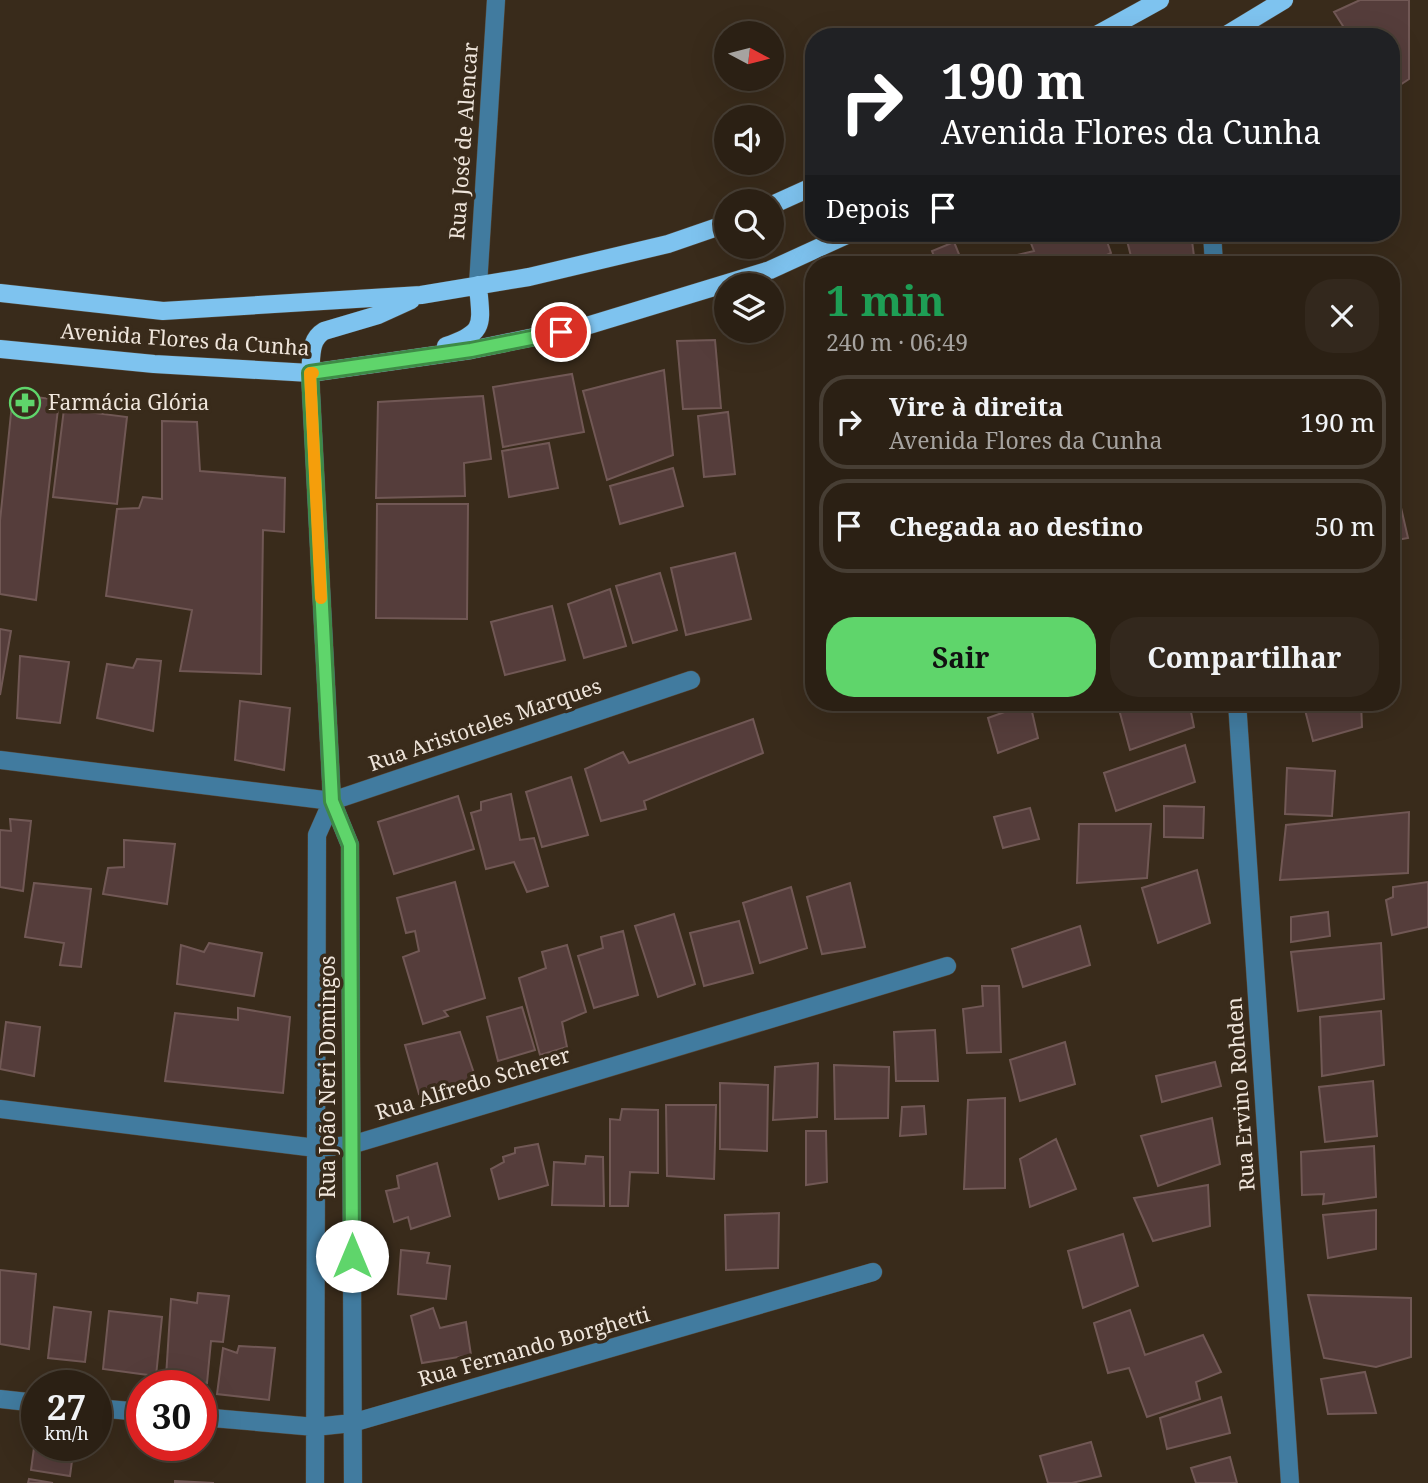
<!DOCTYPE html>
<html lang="pt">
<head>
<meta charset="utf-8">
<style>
  body { margin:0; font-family:"Noto Serif",serif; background:#33281d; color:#f1f3f6; height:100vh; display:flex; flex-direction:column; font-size:26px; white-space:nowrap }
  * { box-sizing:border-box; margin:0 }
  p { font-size:23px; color:#a6a3a0 }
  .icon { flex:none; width:38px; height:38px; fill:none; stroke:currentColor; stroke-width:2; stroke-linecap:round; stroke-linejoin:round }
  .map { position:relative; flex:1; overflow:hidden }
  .drawer { position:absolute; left:805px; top:256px; width:595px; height:455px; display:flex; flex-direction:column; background:#2b2014; border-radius:28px; box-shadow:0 7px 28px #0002,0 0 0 2px #473e34 }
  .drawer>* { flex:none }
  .hud { position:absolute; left:805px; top:28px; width:595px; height:214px; border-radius:28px; box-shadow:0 7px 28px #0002,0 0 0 2px #473e34; background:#202124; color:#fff; overflow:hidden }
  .needle { width:46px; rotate:97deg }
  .controls { position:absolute; left:714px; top:21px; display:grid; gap:14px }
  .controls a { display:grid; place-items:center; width:70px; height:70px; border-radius:50%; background:#2b2014; box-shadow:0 7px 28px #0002,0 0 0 2px #473e34; font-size:35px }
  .speed { position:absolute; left:21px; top:1370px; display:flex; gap:14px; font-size:35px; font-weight:700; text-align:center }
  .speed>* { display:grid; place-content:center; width:91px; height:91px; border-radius:50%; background:#2b2014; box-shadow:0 7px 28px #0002,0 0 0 2px #473e34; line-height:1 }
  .speed small { font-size:18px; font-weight:400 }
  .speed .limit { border:10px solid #d22; background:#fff; color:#111 }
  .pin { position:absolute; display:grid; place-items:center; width:60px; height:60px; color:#fff; margin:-30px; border:4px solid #fff; border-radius:50%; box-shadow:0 2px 7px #0007 }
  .me { position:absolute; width:77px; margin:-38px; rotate:0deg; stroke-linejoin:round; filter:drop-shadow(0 0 5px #0008) }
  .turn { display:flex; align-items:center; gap:24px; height:147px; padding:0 21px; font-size:32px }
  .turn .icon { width:91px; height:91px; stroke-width:2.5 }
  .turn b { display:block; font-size:49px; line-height:60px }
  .then { display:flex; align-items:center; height:66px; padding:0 21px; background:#0003; gap:14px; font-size:26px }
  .round { display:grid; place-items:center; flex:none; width:74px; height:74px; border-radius:28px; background:#33281d }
  .overview { display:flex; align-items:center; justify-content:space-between; height:119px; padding:0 21px }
  h1 { font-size:42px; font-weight:700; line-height:52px; color:#1e9e55 }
  .action { display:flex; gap:14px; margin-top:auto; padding:14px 21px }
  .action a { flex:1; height:80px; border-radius:28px; background:#5fd56b; color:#111; font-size:28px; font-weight:700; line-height:80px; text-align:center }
  .action a+a { background:#33281d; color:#f1f3f6 }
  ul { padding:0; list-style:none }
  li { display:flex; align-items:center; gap:21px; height:94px; margin:0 14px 10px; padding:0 7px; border:4px solid #473e34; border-radius:28px }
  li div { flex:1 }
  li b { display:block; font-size:26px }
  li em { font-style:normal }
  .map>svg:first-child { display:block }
  .building { fill:#553d3b; stroke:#715855; stroke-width:2 }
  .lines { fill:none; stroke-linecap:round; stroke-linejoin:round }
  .minor-casing { stroke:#56493a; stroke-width:19 }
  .major-casing { stroke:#56493a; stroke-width:19 }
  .minor { stroke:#417b9f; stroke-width:18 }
  .major { stroke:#7ec3ef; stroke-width:18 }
  .route-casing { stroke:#3e8a46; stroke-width:18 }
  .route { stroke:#5fd56b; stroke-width:12 }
  .slow { stroke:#f59e0b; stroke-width:12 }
  .labels { text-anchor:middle; stroke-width:7; stroke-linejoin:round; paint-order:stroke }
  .street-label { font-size:21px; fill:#efe5db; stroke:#392b1b }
  .poi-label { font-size:21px; fill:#efe5db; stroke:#392b1b; text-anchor:start }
</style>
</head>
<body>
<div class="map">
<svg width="1428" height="1483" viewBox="0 0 1428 1483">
  <rect width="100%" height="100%" fill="#392b1b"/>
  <path class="building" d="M1360,0H1409V79L1391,91V37H1350L1334,12Z
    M1027,233H1104L1111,253L1087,264H1010L1008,257L1034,251Z
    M1125,233H1191L1195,264H1133Z
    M954,242L963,264H937L932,251Z
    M715,340L721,408L683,409L677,341Z
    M664,370L673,455L607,480L583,391Z
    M572,374L584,432L503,447L493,387Z
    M13,394L59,400L36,600L0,594V521Z
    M483,396L491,459L464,463L465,496L376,498L378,402Z
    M64,409L127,417L117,504L53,497Z
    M728,412L735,474L704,477L698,416Z
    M162,421L197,422L200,471L285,478L284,532L263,530L261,674L180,671L192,610L106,596L117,509L139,508L143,497L162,499Z
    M549,443L558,488L509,497L502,451Z
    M673,468L683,506L620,524L610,486Z
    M1399,499L1408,538L1391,541V501Z
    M377,504H468L467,619L376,618Z
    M735,553L751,619L686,635L671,568Z
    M660,573L677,630L633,643L616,586Z
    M610,589L626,646L584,658L568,604Z
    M552,606L565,660L505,675L491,622Z
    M1391,607L1401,639L1391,643Z
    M0,629L11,631L0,695Z
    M20,656L69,662L60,723L17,718Z
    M137,659L161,661L153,731L97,718L107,664L133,668Z
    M240,701L290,708L284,770L235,760Z
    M1117,702H1148L1149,705L1159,702H1189L1194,727L1130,750Z
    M1303,702H1361L1362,727L1313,741Z
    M1030,703L1038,738L998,753L988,718Z
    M753,719L763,753L644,801L646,809L601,821L585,769L623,752L629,763Z
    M1185,745L1195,782L1116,811L1104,773Z
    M1287,768L1335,771L1332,816L1285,814Z
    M571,777L588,835L542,847L526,792Z
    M511,794L520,840L534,838L548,886L527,892L514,862L486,869L471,813L481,810V802Z
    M458,796L474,849L394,874L378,822Z
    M1164,806L1204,807L1203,838L1164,837Z
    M1030,808L1039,839L1003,848L994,817Z
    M1409,812L1408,873L1280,880L1286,825Z
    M10,819L31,821L23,891L0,887V830L11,831Z
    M1079,824H1151L1147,878L1077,883Z
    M124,840L175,844L167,904L103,894L108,868L124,867Z
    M1197,870L1210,923L1158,943L1142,888Z
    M455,882L485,998L444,1011L448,1016L423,1024L403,957L419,951L415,931L406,933L397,898Z
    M1428,882V927L1392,935L1386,900L1393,897V887Z
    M34,883L91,889L81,967L60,965L64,943L25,937Z
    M850,883L865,947L822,954L807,897Z
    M791,887L807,948L760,963L743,903Z
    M1328,912L1330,936L1291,942V917Z
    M674,914L695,984L658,997L635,926Z
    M739,921L753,973L704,986L690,933Z
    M1080,926L1090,965L1023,987L1012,949Z
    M623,931L638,995L594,1008L578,956L603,948L601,937Z
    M209,943L262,953L254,996L177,984L181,945L204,952Z
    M1381,943L1384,999L1298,1011L1291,952Z
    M567,945L586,1012L562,1022L567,1047L540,1055L519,978L546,968L542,952Z
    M982,986H999L1001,1052L967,1053L963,1009L983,1006Z
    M522,1007L535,1050L498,1061L487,1017Z
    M238,1008L290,1017L283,1093L165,1081L175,1013L238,1020Z
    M1381,1011L1384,1065L1322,1076L1320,1017Z
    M6,1022L40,1027L34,1076L0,1069Z
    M935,1030L938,1081H896L894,1032Z
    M460,1032L476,1079L419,1094L405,1045Z
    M1065,1042L1075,1084L1020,1101L1010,1060Z
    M1215,1062L1221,1086L1162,1102L1156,1076Z
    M818,1063L817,1117L773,1120L775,1067Z
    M834,1065L889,1067L888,1118L835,1119Z
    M1373,1081L1377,1136L1325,1142L1319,1087Z
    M720,1083L768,1085L767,1151L720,1149Z
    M1005,1098V1188L964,1189L968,1100Z
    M666,1105H716L714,1179L667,1176Z
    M924,1106L926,1134L900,1136L902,1107Z
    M622,1109L658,1110V1173L630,1172L628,1206H610V1119L620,1120Z
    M1212,1118L1220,1164L1158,1186L1141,1136Z
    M806,1131H826L827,1182L806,1185Z
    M1056,1139L1076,1189L1030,1207L1020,1159Z
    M538,1144L548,1185L499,1199L491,1169L504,1162L503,1157L515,1153V1148Z
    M1374,1146L1376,1197L1323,1204L1324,1194L1302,1195L1301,1152Z
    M586,1156L603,1157L604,1206L552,1205L554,1162L585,1164Z
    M437,1163L450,1216L411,1229L408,1217L394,1222L386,1191L399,1188L397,1176Z
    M1208,1185L1210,1226L1153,1241L1134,1198Z
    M1376,1210V1249L1328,1258L1323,1215Z
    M779,1213L778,1268L726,1270L725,1215Z
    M1123,1234L1138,1286L1083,1308L1068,1251Z
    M401,1250L429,1253L427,1263L450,1266L446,1299L398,1294Z
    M0,1270L36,1274L29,1349L0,1344Z
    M198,1293L229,1296L223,1342L211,1341L207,1383L166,1377L171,1299L197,1303Z
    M1308,1295L1411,1298V1357L1376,1367L1324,1358Z
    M54,1307L91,1312L85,1362L48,1358Z
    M433,1308L440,1328L466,1322L471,1355L422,1363L411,1316Z
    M1130,1310L1145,1355L1203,1335L1221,1372L1196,1382L1200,1399L1147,1417L1129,1368L1108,1373L1094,1323Z
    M109,1311L162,1317L156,1376L103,1369Z
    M239,1346L275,1348L269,1400L217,1394L223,1348L237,1353Z
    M1365,1372L1376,1413L1328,1414L1321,1379Z
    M1221,1397L1230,1433L1167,1449L1160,1418Z
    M36,1433L37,1446H74L70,1476L31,1470Z
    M1091,1442L1101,1476L1072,1483H1048L1040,1456Z
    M1230,1457L1237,1483H1196L1191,1468Z
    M29,1479L53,1483H28Z
    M175,1481L214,1483H175Z"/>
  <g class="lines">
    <g class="minor-casing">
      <path id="minor" d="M1212,233L1214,264
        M478,285L496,0
        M310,373L332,801L350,845L353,1483
        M1237,702L1290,1483
        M0,760L332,801L691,680
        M0,1109L316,1148L351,1145L947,966
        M0,1399L37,1403
        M96,1408L142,1412
        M201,1417L315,1427L352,1423L873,1272
        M315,1483L317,835L332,801"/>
    </g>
    <g class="major-casing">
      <path id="major" d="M1093,37L1160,0
        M1223,37L1284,0
        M772,205L814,186
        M0,293L163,311L421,295L529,277L668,244L726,224
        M446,346C487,332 481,324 478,285
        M0,349L154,364L310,373L471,350L583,327L770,270L851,233
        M310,373C312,357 309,340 324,331L378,315L411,300"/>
    </g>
    <use href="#minor" class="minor"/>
    <use href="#major" class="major"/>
  </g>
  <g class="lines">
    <g class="route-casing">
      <path id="route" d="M352,1256L350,845L332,801L310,373L471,350L561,332"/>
    </g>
    <use href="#route" class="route"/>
    <path class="slow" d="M313,373H310L321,598"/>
  </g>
  <defs>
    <g id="pharmacy-ring" transform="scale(1.575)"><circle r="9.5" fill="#392b1b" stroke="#5fd56b" stroke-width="1.5"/><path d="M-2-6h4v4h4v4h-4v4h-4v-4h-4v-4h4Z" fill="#5fd56b"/></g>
  </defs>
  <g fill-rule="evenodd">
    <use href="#pharmacy-ring" x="25" y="403"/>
  </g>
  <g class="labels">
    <g class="street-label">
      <text transform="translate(464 141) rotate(-86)" y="7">Rua José de Alencar</text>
      <text transform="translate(185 340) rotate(4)" y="7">Avenida Flores da Cunha</text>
      <text transform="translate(485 725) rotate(-19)" y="7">Rua Aristoteles Marques</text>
      <text transform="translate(328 1077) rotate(-90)" y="7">Rua João Neri Domingos</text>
      <text transform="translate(473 1084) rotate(-17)" y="7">Rua Alfredo Scherer</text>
      <text transform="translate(1241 1094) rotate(-94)" y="7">Rua Ervino Rohden</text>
      <text transform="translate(534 1347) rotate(-16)" y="7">Rua Fernando Borghetti</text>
    </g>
    <g class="poi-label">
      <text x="48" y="410">Farmácia Glória</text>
    </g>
  </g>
</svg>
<div class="controls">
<a><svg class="needle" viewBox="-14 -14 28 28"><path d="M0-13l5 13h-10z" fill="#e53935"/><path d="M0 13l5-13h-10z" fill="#a6a3a0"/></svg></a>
<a><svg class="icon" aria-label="sound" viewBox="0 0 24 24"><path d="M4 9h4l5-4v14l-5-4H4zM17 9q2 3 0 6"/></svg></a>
<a><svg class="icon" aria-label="search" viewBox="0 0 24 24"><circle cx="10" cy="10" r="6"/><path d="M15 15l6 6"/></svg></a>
<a><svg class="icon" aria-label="layers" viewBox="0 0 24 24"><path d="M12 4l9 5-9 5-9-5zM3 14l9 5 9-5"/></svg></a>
</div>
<div class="speed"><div>27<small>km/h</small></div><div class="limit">30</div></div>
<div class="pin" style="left:561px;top:332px;background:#d93025"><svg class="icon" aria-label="arrive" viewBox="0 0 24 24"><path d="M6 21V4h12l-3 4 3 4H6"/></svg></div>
<svg class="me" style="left:352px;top:1256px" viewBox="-20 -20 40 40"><circle r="19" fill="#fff"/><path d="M0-13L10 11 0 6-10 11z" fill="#5fd56b"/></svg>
<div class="hud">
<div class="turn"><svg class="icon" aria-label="right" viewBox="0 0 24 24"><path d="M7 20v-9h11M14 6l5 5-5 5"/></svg><div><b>190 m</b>Avenida Flores da Cunha</div></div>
<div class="then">Depois<svg class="icon" aria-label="arrive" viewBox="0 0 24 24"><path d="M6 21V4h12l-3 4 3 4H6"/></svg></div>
</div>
<section class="drawer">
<div class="overview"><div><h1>1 min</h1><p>240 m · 06:49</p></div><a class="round"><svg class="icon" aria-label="close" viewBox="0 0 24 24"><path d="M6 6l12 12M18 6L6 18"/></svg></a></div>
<ul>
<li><svg class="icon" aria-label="right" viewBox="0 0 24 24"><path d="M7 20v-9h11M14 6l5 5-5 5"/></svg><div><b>Vire à direita</b><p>Avenida Flores da Cunha</p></div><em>190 m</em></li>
<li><svg class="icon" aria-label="arrive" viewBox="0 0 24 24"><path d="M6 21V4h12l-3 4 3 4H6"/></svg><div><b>Chegada ao destino</b></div><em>50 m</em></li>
</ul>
<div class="action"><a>Sair</a><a>Compartilhar</a></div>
</section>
</div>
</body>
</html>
